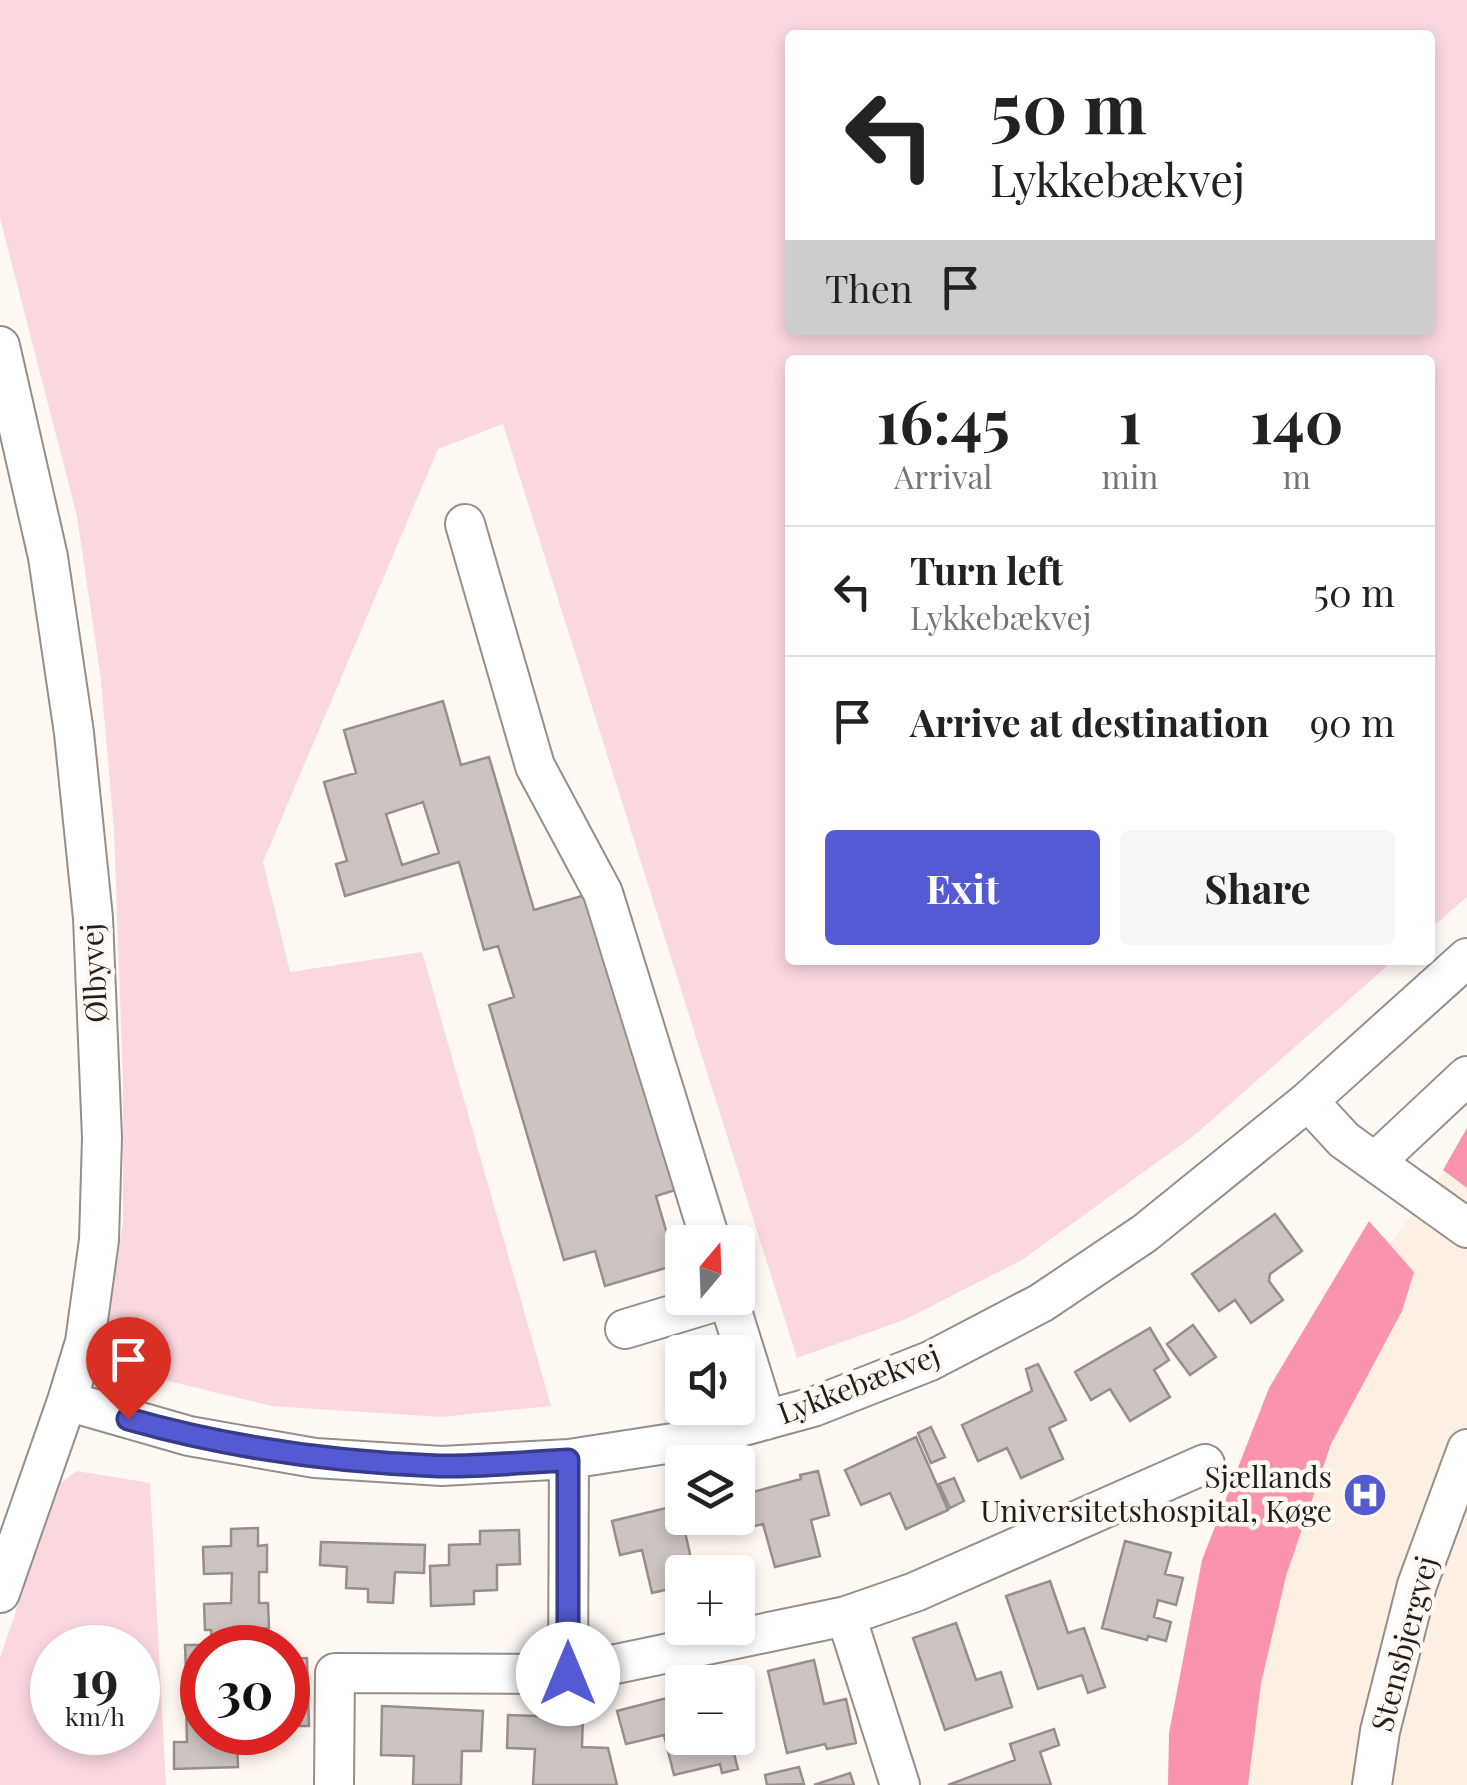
<!DOCTYPE html>
<html lang="en">
<head>
<meta charset="utf-8">
<style>
  body { margin:0; font-family:"Playfair Display",serif; background:#f6f6f6; color:#222; height:100vh; display:flex; flex-direction:column; font-size:38px; white-space:nowrap }
  * { box-sizing:border-box; margin:0 }
  p { font-size:32px; color:#767676 }
  .icon { flex:none; width:55px; height:55px; fill:none; stroke:currentColor; stroke-width:2; stroke-linecap:round; stroke-linejoin:round }
  .map { position:relative; flex:1; overflow:hidden }
  .panel { position:absolute; left:785px; top:355px; width:650px; height:610px; display:flex; flex-direction:column; background:#fff; border-radius:10px; box-shadow:0 5px 15px #0003 }
  .panel>* { flex:none }
  .banner { position:absolute; left:785px; top:30px; width:650px; height:305px; border-radius:10px; box-shadow:0 5px 15px #0003; background:#fff; color:#222; overflow:hidden }
  .needle { width:65px; rotate:19deg }
  .fabs { position:absolute; left:665px; top:1225px; display:grid; gap:20px }
  .fabs a { display:grid; place-items:center; width:90px; height:90px; border-radius:10px; background:#fff; box-shadow:0 5px 15px #0003; font-size:50px }
  .speed { position:absolute; left:30px; top:1625px; display:flex; gap:20px; font-size:50px; font-weight:700; text-align:center }
  .speed>* { display:grid; place-content:center; width:130px; height:130px; border-radius:50%; background:#fff; box-shadow:0 5px 15px #0003; line-height:1 }
  .speed small { font-size:25px; font-weight:400 }
  .speed .limit { border:15px solid #d22; background:#fff; color:#111 }
  .pin { position:absolute; display:grid; place-items:center; width:85px; height:85px; color:#fff; margin:-102px -42px; border-radius:50% 50% 50% 0; rotate:-45deg; box-shadow:0 0 10px #0007 }
  .pin .icon { rotate:45deg }
  .me { position:absolute; width:110px; margin:-55px; rotate:0deg; stroke-linejoin:round; filter:drop-shadow(0 0 8px #0008) }
  .turn { display:flex; align-items:center; gap:35px; height:210px; padding:0 40px; font-size:45px }
  .turn .icon { width:130px; height:130px; stroke-width:2.5 }
  .turn b { display:block; font-size:70px; line-height:85px }
  .then { display:flex; align-items:center; height:95px; padding:0 40px; background:#0003; gap:20px; font-size:38px }
  .eta { display:flex; justify-content:space-evenly; align-items:center; height:170px; text-align:center }
  .eta b { font-size:60px; font-weight:700; line-height:70px }
  .action { display:flex; gap:20px; margin-top:auto; padding:20px 40px }
  .action a { flex:1; height:115px; border-radius:10px; background:#545bd2; color:#fff; font-size:40px; font-weight:700; line-height:115px; text-align:center }
  .action a+a { background:#f6f6f6; color:#222 }
  ul { padding:0; list-style:none }
  li { display:flex; align-items:center; gap:30px; height:130px; padding:0 40px; border-top:2px solid #e0e0e0 }
  li div { flex:1 }
  li b { display:block; font-size:38px }
  li em { font-style:normal }
  .map>svg:first-child { display:block }
  .built { fill:#feefe3 }
  .green { fill:#fbd8e0; fill-rule:evenodd }
  .forest { fill:#f993ae }
  .building { fill:#cdc3c0; stroke:#988e8c; stroke-width:2.5; fill-rule:evenodd }
  .lines { fill:none; stroke-linecap:round; stroke-linejoin:round }
  .minor-casing { stroke:#968f89; stroke-width:42 }
  .minor { stroke:#fff; stroke-width:38 }
  .route-casing { stroke:#373b88; stroke-width:25 }
  .route { stroke:#545bd2; stroke-width:18 }
  .labels { text-anchor:middle; stroke-width:9; stroke-linejoin:round; paint-order:stroke }
  .street-label { font-size:30px; fill:#211e1b; stroke:#fff8f3 }
  .poi-label { font-size:30px; fill:#211e1b; stroke:#fff8f3; text-anchor:end }
</style>
</head>
<body>
<div class="map">
<svg width="1467" height="1785" viewBox="0 0 1467 1785">
  <rect width="100%" height="100%" fill="#fff8f3"/>
  <path class="built" d="M1467,1142V1785H1202L1377,1260Z"/>
  <path class="green" d="M0,0H1467V897L1430,929V360H790V960H1394L1196,1134L1022,1260L904,1320L797,1358L503,424L438,449L263,862L290,972L422,952L551,1406L441,1417L271,1406L156,1378L108,1320L123,1222V1082L114,829L101,680L77,516L0,218ZM790,35H1430V330H790Z
    M77,1471L150,1483L166,1785H0V1658L59,1484ZM52,1648H138V1732H52Z"/>
  <path class="forest" d="M1467,1128V1188L1443,1170Z
    M1369,1221L1414,1272L1402,1311L1331,1444L1286,1576L1261,1683L1248,1785H1168L1169,1733L1202,1560L1269,1388Z"/>
  <path class="building" d="M443,701L461,765L489,757L534,910L592,893L679,1189L656,1196L676,1265L605,1286L595,1251L564,1260L489,1005L514,997L498,946L484,950L459,862L345,896L336,864L347,861L324,782L356,773L344,730ZM423,802L439,853L402,865L386,814Z
    M1275,1214L1302,1251L1270,1274L1269,1281L1283,1300L1251,1323L1235,1300L1219,1311L1192,1274Z
    M1193,1325L1216,1357L1190,1375L1167,1344Z
    M1150,1328L1169,1360L1154,1370L1170,1397L1130,1421L1110,1389L1091,1400L1075,1372Z
    M1038,1364L1066,1420L1049,1428L1063,1459L1021,1478L1007,1448L978,1461L962,1425L1032,1391L1026,1369Z
    M931,1427L945,1457L931,1463L918,1433Z
    M916,1437L948,1510L906,1529L890,1493L861,1505L845,1470Z
    M818,1471L829,1515L811,1520L820,1556L775,1567L763,1524L733,1531L730,1518H738V1496L801,1479L800,1475Z
    M954,1478L964,1501L950,1508L939,1484Z
    M679,1505L694,1572H682V1586L652,1593L642,1550L620,1555L612,1521Z
    M258,1528V1546L267,1545V1572H259V1603H268L269,1628L240,1629L241,1644H249V1648H202V1671H186L185,1645H212L211,1630H205L204,1604L231,1603L232,1573L204,1574L203,1547L231,1546V1529Z
    M519,1530L520,1564L497,1565V1590L474,1591V1604L431,1606L430,1566L449,1565V1545L480,1544V1531Z
    M1125,1541L1171,1553L1165,1574L1183,1578L1176,1605L1158,1600L1154,1617L1171,1622L1166,1641L1148,1636L1147,1640L1102,1628Z
    M321,1542L425,1545L424,1573L395,1572L393,1603L368,1602V1589L346,1588L347,1567L320,1565Z
    M1050,1581L1068,1633L1084,1628L1105,1687L1088,1693L1082,1675L1038,1689L1006,1596Z
    M956,1623L976,1680L1001,1672L1012,1707L945,1730L913,1638Z
    M307,1658L309,1726H288V1659Z
    M814,1660L824,1704L846,1699L856,1743L827,1749L825,1744L787,1753L768,1671Z
    M682,1694V1738H730L738,1769L722,1773L720,1764L674,1775L664,1735L626,1744L617,1711Z
    M186,1701H202V1732H241L242,1741H237L238,1767L174,1769V1742H187Z
    M382,1706L483,1711L481,1751H462L461,1785H413L414,1756L381,1755Z
    M537,1713L583,1715L582,1747L608,1748L617,1785H533L535,1749L507,1748L508,1715L537,1716Z
    M1054,1729L1059,1745L1040,1752L1051,1785H948L1015,1760L1010,1744Z
    M799,1767L804,1784L767,1785L765,1775Z
    M850,1773L854,1785H814Z"/>
  <g class="lines">
    <g class="minor-casing">
      <path id="minor" d="M0,346L48,557L74,733L93,918L102,1138L99,1240L85,1342L67,1401L0,1593
        M465,524L535,766L603,893L711,1242
        M1308,1101L1344,1140L1467,1228
        M1375,1162L1467,1076
        M728,1298L766,1420
        M625,1329L728,1298
        M67,1401L189,1436L315,1458L442,1466L569,1459L692,1440L813,1407L930,1361L1041,1303L1145,1233L1308,1101L1467,958
        M846,1616L900,1785
        M568,1674L569,1459
        M334,1785L335,1673L568,1674L846,1616L915,1592L1205,1464
        M1372,1785L1380,1731L1417,1585L1467,1449"/>
    </g>
    <use href="#minor" class="minor"/>
  </g>
  <g class="lines">
    <g class="route-casing">
      <path id="route" d="M128,1419C230,1448 333,1462 438,1466C481,1467 525,1462 568,1460V1674"/>
    </g>
    <use href="#route" class="route"/>
  </g>
  <defs>
    <g id="hospital-disc" transform="scale(2.25)"><circle r="9.5" fill="#545bd2" stroke="#fff8f3"/><path d="M-5-5h3v3.5h4V-5h3V5h-3V1.5h-4V5h-3Z" fill="#fff"/></g>
  </defs>
  <g fill-rule="evenodd">
    <use href="#hospital-disc" x="1365" y="1495"/>
  </g>
  <g class="labels">
    <g class="street-label">
      <text transform="translate(95 973) rotate(-93)" y="10">Ølbyvej</text>
      <text transform="translate(859 1385) rotate(-21)" y="10">Lykkebækvej</text>
      <text transform="translate(1405 1644) rotate(-75)" y="10">Stensbjergvej</text>
    </g>
    <g class="poi-label">
      <text x="1332" y="1488">Sjællands<tspan x="1332" dy="34">Universitetshospital, Køge</tspan></text>
    </g>
  </g>
</svg>
<div class="fabs">
<a><svg class="needle" viewBox="-14 -14 28 28"><path d="M0-13l5 13h-10z" fill="#e53935"/><path d="M0 13l5-13h-10z" fill="#767676"/></svg></a>
<a><svg class="icon" aria-label="sound" viewBox="0 0 24 24"><path d="M4 9h4l5-4v14l-5-4H4zM17 9q2 3 0 6"/></svg></a>
<a><svg class="icon" aria-label="layers" viewBox="0 0 24 24"><path d="M12 4l9 5-9 5-9-5zM3 14l9 5 9-5"/></svg></a>
<a>+</a>
<a>−</a>
</div>
<div class="speed"><div>19<small>km/h</small></div><div class="limit">30</div></div>
<div class="pin" style="left:128px;top:1419px;background:#d93025"><svg class="icon" aria-label="arrive" viewBox="0 0 24 24"><path d="M6 21V4h12l-3 4 3 4H6"/></svg></div>
<svg class="me" style="left:568px;top:1674px" viewBox="-20 -20 40 40"><circle r="19" fill="#fff"/><path d="M0-13L10 11 0 6-10 11z" fill="#545bd2"/></svg>
<div class="banner">
<div class="turn"><svg class="icon" aria-label="left" viewBox="0 0 24 24"><path d="M17 20v-9H6M10 6l-5 5 5 5"/></svg><div><b>50 m</b>Lykkebækvej</div></div>
<div class="then">Then<svg class="icon" aria-label="arrive" viewBox="0 0 24 24"><path d="M6 21V4h12l-3 4 3 4H6"/></svg></div>
</div>
<section class="panel">
<div class="eta">
<div><b>16:45</b><p>Arrival</p></div>
<div><b>1</b><p>min</p></div>
<div><b>140</b><p>m</p></div>
</div>
<ul>
<li><svg class="icon" aria-label="left" viewBox="0 0 24 24"><path d="M17 20v-9H6M10 6l-5 5 5 5"/></svg><div><b>Turn left</b><p>Lykkebækvej</p></div><em>50 m</em></li>
<li><svg class="icon" aria-label="arrive" viewBox="0 0 24 24"><path d="M6 21V4h12l-3 4 3 4H6"/></svg><div><b>Arrive at destination</b></div><em>90 m</em></li>
</ul>
<div class="action"><a>Exit</a><a>Share</a></div>
</section>
</div>
</body>
</html>
